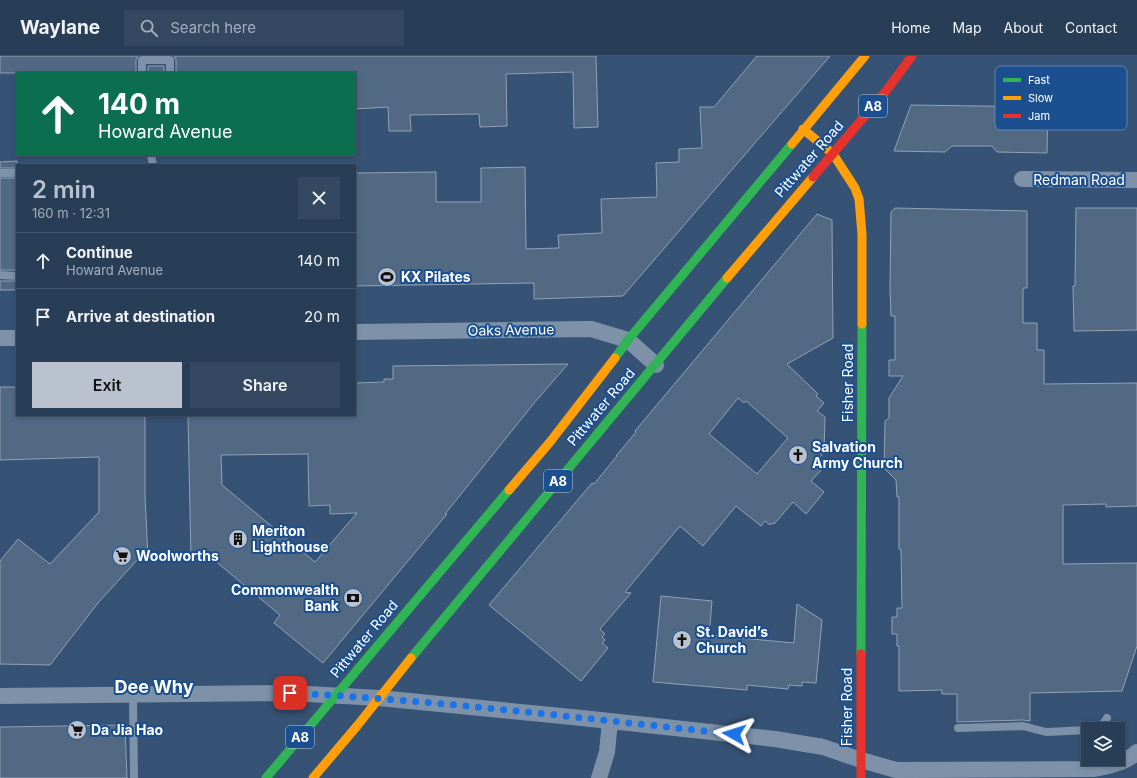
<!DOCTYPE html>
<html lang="en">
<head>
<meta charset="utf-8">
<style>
  body { margin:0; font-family:Inter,sans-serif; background:#344961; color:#f1f3f6; height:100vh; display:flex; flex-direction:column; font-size:15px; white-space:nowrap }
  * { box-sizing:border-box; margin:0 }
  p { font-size:13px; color:#a5aeba }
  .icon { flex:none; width:22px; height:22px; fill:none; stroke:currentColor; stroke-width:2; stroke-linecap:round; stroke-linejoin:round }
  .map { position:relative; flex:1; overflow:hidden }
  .sheet { position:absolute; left:16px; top:108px; width:340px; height:252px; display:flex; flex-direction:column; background:#283e57; border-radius:0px; box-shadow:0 2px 6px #0003,0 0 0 1px #44576d }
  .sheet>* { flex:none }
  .banner { position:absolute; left:16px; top:16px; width:340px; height:84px; border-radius:0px; box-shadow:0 2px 6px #0003,0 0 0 1px #44576d; background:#0b6e4f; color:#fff; overflow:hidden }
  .tools { position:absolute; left:1081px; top:666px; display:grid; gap:8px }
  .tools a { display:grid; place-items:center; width:44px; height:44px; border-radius:0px; background:#283e57; box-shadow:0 2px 6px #0003,0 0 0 1px #44576d; font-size:20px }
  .pin { position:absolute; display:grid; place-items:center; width:34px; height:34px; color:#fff; margin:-17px; border-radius:8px; box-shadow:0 2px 6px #0006 }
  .me { position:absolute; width:44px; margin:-22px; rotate:276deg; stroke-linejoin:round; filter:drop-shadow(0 0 3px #0008) }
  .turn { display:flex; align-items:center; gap:14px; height:84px; padding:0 16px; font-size:18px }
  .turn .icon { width:52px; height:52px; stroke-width:2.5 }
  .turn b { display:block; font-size:28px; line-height:34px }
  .round { display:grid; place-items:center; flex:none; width:42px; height:42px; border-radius:0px; background:#344961 }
  .overview { display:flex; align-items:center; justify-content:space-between; height:68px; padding:0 16px }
  h1 { font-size:24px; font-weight:600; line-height:30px; color:#b9c2ce }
  .cta { display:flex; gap:8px; margin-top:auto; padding:8px 16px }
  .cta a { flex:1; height:46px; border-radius:0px; background:#b9c2ce; color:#111; font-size:16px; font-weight:600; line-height:46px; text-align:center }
  .cta a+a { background:#344961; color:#f1f3f6 }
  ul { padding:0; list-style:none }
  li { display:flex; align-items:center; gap:12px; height:56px; padding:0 16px; border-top:1px solid #44576d }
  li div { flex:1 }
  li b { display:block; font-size:15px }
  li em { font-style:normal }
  header { display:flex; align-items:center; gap:24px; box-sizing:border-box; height:56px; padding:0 20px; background:#283e57; border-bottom:1px solid #44576d }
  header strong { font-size:19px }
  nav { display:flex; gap:22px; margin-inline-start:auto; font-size:14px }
  .search { width:280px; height:36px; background:#344961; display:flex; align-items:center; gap:10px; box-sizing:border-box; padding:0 14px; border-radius:0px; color:#a5aeba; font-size:15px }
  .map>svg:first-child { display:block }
  .building { fill:#526984; stroke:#92a2b6; fill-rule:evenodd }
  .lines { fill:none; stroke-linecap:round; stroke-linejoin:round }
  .lane { stroke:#7d92a8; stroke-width:8 }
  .street { stroke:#7d92a8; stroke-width:16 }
  .fast { stroke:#30b455; stroke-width:9 }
  .slow { stroke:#ff9f0a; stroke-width:9 }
  .jam { stroke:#e5322d; stroke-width:9 }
  .route { stroke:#1a73e8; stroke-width:7; stroke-dasharray:0 12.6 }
  .labels { text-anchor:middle; stroke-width:4; stroke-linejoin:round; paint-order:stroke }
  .shield { fill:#1b4f8f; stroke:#bbcadd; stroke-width:1 }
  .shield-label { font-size:13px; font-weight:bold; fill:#fff }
  .street-label { font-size:14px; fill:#fff; stroke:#1b4f8f }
  .poi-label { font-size:14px; font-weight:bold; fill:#fff; stroke:#1b4f8f; text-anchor:start }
  .district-label { font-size:18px; font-weight:bold; fill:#fff; stroke:#1b4f8f }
  .key { fill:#1b4f8f; stroke:#5f84b1; stroke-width:1 }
  .key-label { font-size:11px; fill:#fff }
</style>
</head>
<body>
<header>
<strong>Waylane</strong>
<div class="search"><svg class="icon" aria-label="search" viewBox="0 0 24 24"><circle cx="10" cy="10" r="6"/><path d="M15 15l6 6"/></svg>Search here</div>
<nav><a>Home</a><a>Map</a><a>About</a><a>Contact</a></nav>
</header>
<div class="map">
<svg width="1137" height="722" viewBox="0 0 1137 722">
  <rect width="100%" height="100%" fill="#365274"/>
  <path class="building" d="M0,0H138L136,4V17H0Z
    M174,0H596L598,71L574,72L573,16L506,18L507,70L480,71L479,58L410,59L411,75H389L388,51L355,53V17H176V4Z
    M757,0H830L623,240L534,243V227L355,230V117L436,116V146H481V112L525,111L526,193L559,192L558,179L602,177L601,143L657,141L656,107L679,106V93L702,92L700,51H714Z
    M148,10H164V17H148Z
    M911,49L1048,51L1047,97L997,96L992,90H952L945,96L894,95Z
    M17,105V112H0V106Z
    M0,122H17V214H0Z
    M895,152L1027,155V232H1023V267H1037V294H1044V328L1137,327V450L1106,451V448L1063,449V508L1137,507V590L1122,635L1030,637V665L1023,664L957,666V638H942V634L899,635V590H897V578H892V561H897V552H902L901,493H899V441H897L896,424L884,412L885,365L889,362V342L903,320H889V304H895V260H891L890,232L891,156Z
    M1076,152H1137V274L1074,275L1073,230H1075Z
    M817,158L832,164L833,282L787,308L818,338L816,340L824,347L817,355L825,361L824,396L816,406L823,412L811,425L824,436L806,458L793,446L774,468L772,467L770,469L765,465L761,470L736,450L703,490L680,470L625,536L631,537L600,573L605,578L602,581L605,584L602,587L608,592L581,625L489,549L592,427L594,428L617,400H616L636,376L635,375ZM738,342L744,347L746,345L788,382L757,418L709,378Z
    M0,225H17V234H0Z
    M568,308L535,346L445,458H447L323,607L274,567L280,559L214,504L191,503L188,359H355V327L384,326V323H393V310ZM308,398L309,450L330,449V458L357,457L315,506L222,429L221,399Z
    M0,331H17V359H145V440L148,502L138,503L98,547L50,609L0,608V505L18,483L50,508L99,456V401L0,404Z
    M661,540L712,545L709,579L794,587L797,548L822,564L816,627L802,626V630L789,629L788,633L747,629V634L653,626Z
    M125,669L127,722H0V671Z"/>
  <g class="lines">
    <path class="lane" d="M142,17V4H170V17
      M151,99L153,109
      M0,117H17
      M0,219L17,220
      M133,639L134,722
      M958,672L1023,670L1046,676L1088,674
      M1097,673L1100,672L1107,662"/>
    <path class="street" d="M1022,123L1137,124
      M355,276L591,273L628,284L656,309
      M0,282H17
      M0,640L290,637L379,642L582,662L775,683L823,691L861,704L896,714L1094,713C1108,710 1126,707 1137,696
      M599,722L607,696L610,665"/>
    <path class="fast" d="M615,302L628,284L792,88
      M861,598L862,268
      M411,602L727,222
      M266,722L509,434"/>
    <path class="slow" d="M803,73L833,98L855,132L859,143L862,178V268
      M792,88L865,0
      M727,222L813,121
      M509,434L550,386L615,302
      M313,722L357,670L411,602"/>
    <path class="jam" d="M813,121L886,35L912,0
      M861,722V598"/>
  </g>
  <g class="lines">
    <path class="route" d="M290,637C438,644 586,663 734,678"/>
  </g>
  <defs>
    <g id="stadium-disc" transform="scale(1)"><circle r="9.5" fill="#b9c2ce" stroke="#1b4f8f"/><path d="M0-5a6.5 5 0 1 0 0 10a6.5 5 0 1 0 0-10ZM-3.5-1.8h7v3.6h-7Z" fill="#111"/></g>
    <g id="church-disc" transform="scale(1)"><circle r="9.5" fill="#b9c2ce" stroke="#1b4f8f"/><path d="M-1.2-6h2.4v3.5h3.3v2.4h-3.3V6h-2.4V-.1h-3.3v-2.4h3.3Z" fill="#111"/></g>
    <g id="building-disc" transform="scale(1)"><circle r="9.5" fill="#b9c2ce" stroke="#1b4f8f"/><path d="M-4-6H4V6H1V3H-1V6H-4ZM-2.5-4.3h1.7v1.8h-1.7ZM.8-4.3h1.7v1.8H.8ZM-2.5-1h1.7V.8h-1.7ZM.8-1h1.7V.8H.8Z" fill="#111"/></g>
    <g id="supermarket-disc" transform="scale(1)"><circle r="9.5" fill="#b9c2ce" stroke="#1b4f8f"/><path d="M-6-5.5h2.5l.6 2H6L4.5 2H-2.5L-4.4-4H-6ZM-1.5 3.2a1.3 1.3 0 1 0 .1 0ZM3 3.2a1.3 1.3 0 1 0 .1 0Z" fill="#111"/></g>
    <g id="bank-disc" transform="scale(1)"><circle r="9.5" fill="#b9c2ce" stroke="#1b4f8f"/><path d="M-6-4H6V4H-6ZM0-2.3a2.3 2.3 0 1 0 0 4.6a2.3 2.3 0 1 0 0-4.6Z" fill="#111"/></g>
  </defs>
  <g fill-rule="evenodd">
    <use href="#stadium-disc" x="387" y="221"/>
    <use href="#church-disc" x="798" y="399"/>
    <use href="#building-disc" x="238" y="483"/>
    <use href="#supermarket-disc" x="122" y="500"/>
    <use href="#bank-disc" x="353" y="542"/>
    <use href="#church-disc" x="682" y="584"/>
    <use href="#supermarket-disc" x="77" y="674"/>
  </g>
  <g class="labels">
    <g class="shield">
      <rect x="859" y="39" width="28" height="22" rx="3"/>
      <rect x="544" y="414" width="28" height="22" rx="3"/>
      <rect x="286" y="670" width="28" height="22" rx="3"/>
    </g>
    <g class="shield-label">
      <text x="873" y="55">A8</text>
      <text x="558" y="430">A8</text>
      <text x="300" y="686">A8</text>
    </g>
    <g class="street-label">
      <text transform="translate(809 103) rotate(-49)" y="5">Pittwater Road</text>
      <text x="1079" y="129">Redman Road</text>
      <text transform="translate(511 274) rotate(-1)" y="5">Oaks Avenue</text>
      <text transform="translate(848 327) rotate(-90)" y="5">Fisher Road</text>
      <text transform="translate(601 351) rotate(-50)" y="5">Pittwater Road</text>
      <text transform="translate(364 583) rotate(-50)" y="5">Pittwater Road</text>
      <text transform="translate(847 651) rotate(-90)" y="5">Fisher Road</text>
    </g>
    <g class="poi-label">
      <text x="401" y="226">KX Pilates</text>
      <text x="812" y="396">Salvation<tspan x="812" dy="16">Army Church</tspan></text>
      <text x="252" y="480">Meriton<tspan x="252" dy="16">Lighthouse</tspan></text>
      <text x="136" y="505">Woolworths</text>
      <text x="339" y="539" text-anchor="end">Commonwealth<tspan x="339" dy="16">Bank</tspan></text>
      <text x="696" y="581">St. David’s<tspan x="696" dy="16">Church</tspan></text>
      <text x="91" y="679">Da Jia Hao</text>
    </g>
    <g class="district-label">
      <text x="154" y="637">Dee Why</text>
    </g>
  </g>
  <rect x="995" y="10" width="132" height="64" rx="6" class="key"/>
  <rect x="1003" y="22" width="18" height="4" fill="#30b455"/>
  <rect x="1003" y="40" width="18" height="4" fill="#ff9f0a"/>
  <rect x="1003" y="58" width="18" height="4" fill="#e5322d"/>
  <g class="key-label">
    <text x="1028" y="28">Fast</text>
    <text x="1028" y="46">Slow</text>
    <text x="1028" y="64">Jam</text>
  </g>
</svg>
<div class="tools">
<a><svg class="icon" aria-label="layers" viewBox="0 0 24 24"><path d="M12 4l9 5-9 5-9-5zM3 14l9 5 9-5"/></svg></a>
</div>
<div class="pin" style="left:290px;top:637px;background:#d93025"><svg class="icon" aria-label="arrive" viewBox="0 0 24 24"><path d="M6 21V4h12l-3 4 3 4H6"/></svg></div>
<svg class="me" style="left:734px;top:678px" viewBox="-20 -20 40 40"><path d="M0-17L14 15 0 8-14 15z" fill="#1a73e8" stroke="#fff" stroke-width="4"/></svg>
<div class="banner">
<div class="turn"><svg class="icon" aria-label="ahead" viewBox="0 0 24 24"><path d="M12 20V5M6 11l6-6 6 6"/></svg><div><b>140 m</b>Howard Avenue</div></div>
</div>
<section class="sheet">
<div class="overview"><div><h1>2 min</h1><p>160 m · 12:31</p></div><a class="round"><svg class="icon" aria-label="close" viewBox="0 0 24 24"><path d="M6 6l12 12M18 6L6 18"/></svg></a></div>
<ul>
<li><svg class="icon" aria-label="ahead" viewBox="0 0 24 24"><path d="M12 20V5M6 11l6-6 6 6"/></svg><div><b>Continue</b><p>Howard Avenue</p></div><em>140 m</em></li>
<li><svg class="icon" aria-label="arrive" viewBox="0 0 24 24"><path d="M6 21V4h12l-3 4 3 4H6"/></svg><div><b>Arrive at destination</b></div><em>20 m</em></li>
</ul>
<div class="cta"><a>Exit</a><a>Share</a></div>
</section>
</div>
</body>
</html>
